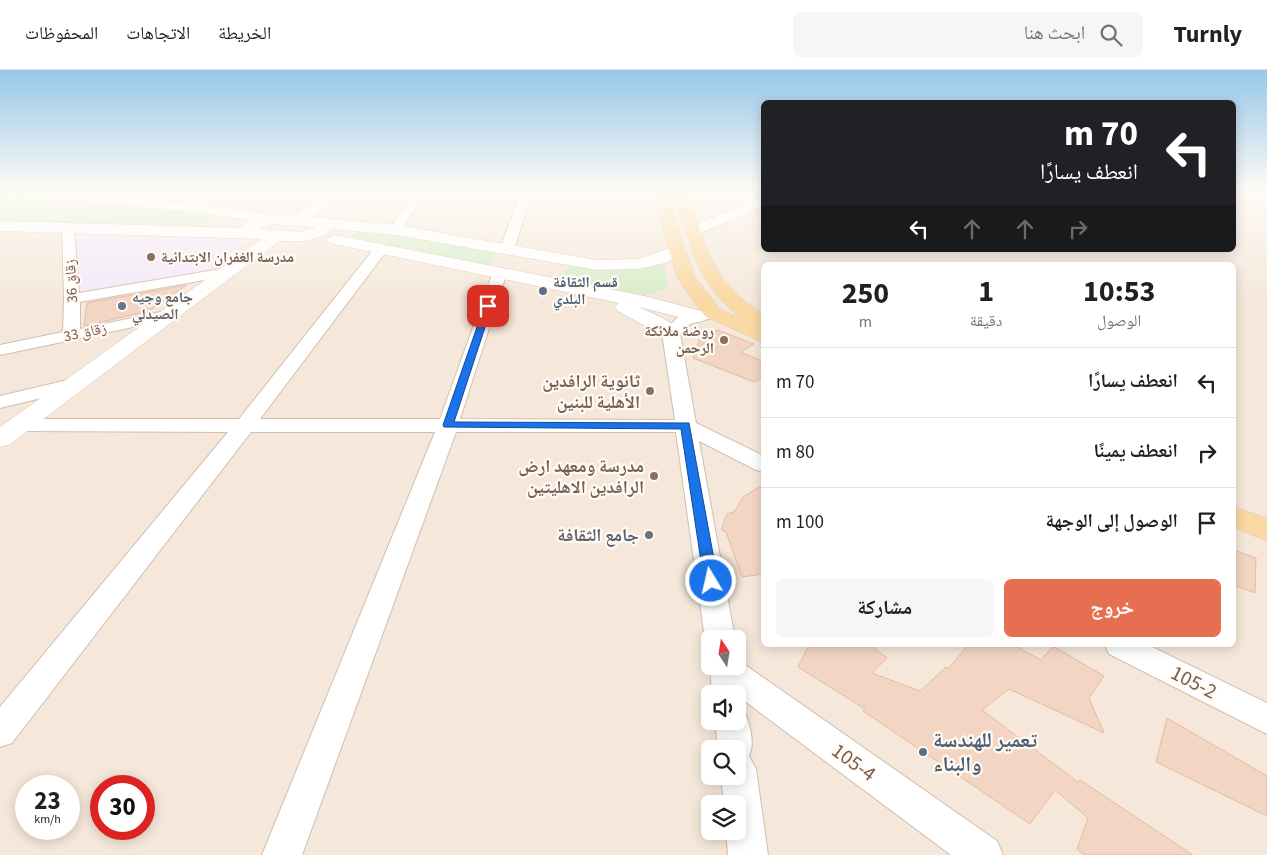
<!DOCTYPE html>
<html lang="ar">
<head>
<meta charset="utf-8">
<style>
  body { margin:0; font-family:"Source Sans 3","Noto Naskh Arabic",sans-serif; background:#f6f6f6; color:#202124; direction:rtl; height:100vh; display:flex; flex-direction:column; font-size:19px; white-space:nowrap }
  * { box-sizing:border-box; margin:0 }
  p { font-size:16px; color:#757577 }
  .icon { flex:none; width:28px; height:28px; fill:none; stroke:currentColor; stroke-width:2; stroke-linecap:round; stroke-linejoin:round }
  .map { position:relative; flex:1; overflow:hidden; direction:ltr }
  .sheet { position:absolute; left:761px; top:192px; width:475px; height:385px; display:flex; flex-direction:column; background:#fff; border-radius:8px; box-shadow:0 2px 12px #0003; direction:rtl }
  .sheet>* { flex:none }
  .top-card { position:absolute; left:761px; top:30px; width:475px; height:152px; border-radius:8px; box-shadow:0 2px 12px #0003; direction:rtl; background:#202124; color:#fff; overflow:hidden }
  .needle { width:32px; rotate:348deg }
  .tools { position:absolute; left:701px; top:560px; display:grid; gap:10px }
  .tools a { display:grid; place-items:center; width:45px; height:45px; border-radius:8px; background:#fff; box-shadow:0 2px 12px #0003; font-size:25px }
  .speed { position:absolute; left:15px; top:705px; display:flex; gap:10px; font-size:25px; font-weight:700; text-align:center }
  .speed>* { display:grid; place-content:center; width:65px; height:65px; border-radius:50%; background:#fff; box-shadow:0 2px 12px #0003; line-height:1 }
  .speed small { font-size:12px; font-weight:400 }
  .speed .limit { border:8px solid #d22; background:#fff; color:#111 }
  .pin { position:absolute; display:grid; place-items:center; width:42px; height:42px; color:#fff; margin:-21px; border-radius:10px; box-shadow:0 2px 8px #0006 }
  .me { position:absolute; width:55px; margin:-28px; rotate:351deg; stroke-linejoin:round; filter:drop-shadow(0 0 4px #0008) }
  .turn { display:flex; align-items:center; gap:18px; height:105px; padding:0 15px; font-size:22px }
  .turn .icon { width:65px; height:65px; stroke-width:2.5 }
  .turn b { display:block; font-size:35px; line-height:42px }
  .lanes { display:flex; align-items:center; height:48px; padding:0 15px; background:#0003; justify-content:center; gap:25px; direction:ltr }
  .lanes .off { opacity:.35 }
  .eta { display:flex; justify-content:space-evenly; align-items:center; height:85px; text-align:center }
  .eta b { font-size:30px; font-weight:700; line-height:35px }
  .action { display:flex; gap:10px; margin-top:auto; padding:10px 15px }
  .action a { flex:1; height:58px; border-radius:8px; background:#e76f51; color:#fff; font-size:20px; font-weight:700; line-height:58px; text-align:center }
  .action a+a { background:#f6f6f6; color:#202124 }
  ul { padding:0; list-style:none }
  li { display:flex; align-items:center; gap:15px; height:70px; padding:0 15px; border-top:1px solid #e0e0e0 }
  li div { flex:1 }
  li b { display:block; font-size:19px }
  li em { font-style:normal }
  header { display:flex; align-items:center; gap:30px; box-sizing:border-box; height:70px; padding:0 25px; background:#fff; border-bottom:1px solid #e0e0e0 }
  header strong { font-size:24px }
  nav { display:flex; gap:28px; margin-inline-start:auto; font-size:18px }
  .search { width:350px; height:45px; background:#f6f6f6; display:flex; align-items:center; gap:12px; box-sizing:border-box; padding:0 18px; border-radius:8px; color:#757577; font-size:19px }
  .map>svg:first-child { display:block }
  .residential { fill:#f5e8da; fill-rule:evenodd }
  .education { fill:#f3e8fa }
  .green { fill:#d8ecc9 }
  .building { fill:#f3d5c3; stroke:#e6bba3 }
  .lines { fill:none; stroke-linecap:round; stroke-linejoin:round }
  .street-casing { stroke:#d1beb0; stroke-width:2 }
  .secondary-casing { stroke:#d6c0b0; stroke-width:1 }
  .primary-casing { stroke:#dad1cd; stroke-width:1 }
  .path { stroke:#d9b8a5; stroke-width:2; stroke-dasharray:0.5 2; stroke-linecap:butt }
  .street { fill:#fff; fill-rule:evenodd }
  .secondary { fill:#fff; fill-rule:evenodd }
  .primary { fill:#fbd9a5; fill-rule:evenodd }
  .route { fill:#1a73e8; stroke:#114b97 }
  .education-dot { fill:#8d6e63; stroke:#fffaf3; stroke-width:2 }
  .service-dot { fill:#5c6f8a; stroke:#fffaf3; stroke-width:2 }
  .worship-dot { fill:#6b7280; stroke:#fffaf3; stroke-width:2 }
  .labels { text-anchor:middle; stroke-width:4.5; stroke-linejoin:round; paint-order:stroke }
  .far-education-label { font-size:15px; font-weight:bold; fill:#785e54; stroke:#fffaf3; text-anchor:start }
  .far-street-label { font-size:15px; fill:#7a5c4d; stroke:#fffaf3 }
  .far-service-label { font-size:15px; font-weight:bold; fill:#4e5e75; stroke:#fffaf3; text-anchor:start }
  .far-worship-label { font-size:15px; font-weight:bold; fill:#5b616d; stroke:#fffaf3; text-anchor:start }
  .education-label { font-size:18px; font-weight:bold; fill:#785e54; stroke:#fffaf3; text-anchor:end }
  .worship-label { font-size:18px; font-weight:bold; fill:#5b616d; stroke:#fffaf3; text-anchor:end }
  .near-street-label { font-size:21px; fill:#7a5c4d; stroke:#fffaf3 }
  .near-service-label { font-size:21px; font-weight:bold; fill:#4e5e75; stroke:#fffaf3; text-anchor:start }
</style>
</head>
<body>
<header>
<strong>Turnly</strong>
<div class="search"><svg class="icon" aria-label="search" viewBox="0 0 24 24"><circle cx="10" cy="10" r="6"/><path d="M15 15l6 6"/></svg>ابحث هنا</div>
<nav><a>الخريطة</a><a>الاتجاهات</a><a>المحفوظات</a></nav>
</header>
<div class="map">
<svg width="1267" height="785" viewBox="0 0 1267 785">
  <rect width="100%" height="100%" fill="#fdf6ec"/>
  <path class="residential" d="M0,121H764V180H1234V121H1267V785H0ZM764,195H1234V575H764ZM710,569H738V596H710ZM710,624H738V651H710ZM710,679H738V706H710ZM26,716H69V759H26ZM101,716H144V759H101ZM710,734H738V761H710Z"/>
  <path class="education" d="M234,121H319L286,144L156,131Z
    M77,160L244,166L248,170L201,204L76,227Z"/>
  <path class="green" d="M0,123L223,145L199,158L0,153Z
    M360,159L497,181L489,195L347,169Z
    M664,193L668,218L648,225L554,210L571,195Z"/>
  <path class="building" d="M187,215L149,241L84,256L87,233Z
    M718,260L754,274L741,282L764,292V306L754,312L693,288L700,268Z
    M764,414V504L742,507L726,462L721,460L727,444L734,442L743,427Z
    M1234,480L1256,488L1255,523L1234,515Z
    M809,575H870L887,588L872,603L920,621L946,597L948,599L968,575H1014L1041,590L1053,576L1104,606L1089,628L1104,663L1009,619L982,640L1078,712L1080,710L1193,785H1084L1077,779L1088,748L1055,720L1030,754L863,641L865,639L798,597Z
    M1167,648L1267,706V746L1156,692Z"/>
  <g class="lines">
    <g class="street-casing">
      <path id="street" d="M82,121C77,127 54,130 47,124L52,121Z
        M197,121H228L223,124L134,135L128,132L134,129Z
        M331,121L660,122L666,125L660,128H530L514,179L507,183L500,179L519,128H424L399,162L395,163L389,159L412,128L332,127L326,124Z
        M68,153L74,157L79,223L227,198L232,199L234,202L232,205L227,206L80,232V259L170,240L176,242L178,245L176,248L0,285V275L63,262L64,229L62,157Z
        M381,175L388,179L260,349H440L493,202L495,199H505L507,202L460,349L675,350L662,263L678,247L713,238L719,240L721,243L719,246L690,254L680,264L696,353L764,386V402L756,400L699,371L735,569H710V578L705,569L676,362H456L302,785H262L435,362H251L12,673L0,677V637L228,362L18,361L11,359L8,355L11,351L18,349H239L376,176Z
        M76,308L83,310L86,314L83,318L0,338V326Z
        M1105,575H1148L1267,633V664L1109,584Z
        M738,590L997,771L1003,785H951L742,629L738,635V624H712L710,595L738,596Z
        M738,638L744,640C750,654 755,673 749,686L756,699L768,785H728L726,761H738V734H724L721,706H738V679H718L715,651H738Z"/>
    </g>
    <g class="secondary-casing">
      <path id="secondary" d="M17,121H64L203,135L272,145H296L328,121H343L312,147L396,155L596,190L639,189L679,175L685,177L687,180L685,183L665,193L639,199L596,200L396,165L332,159C319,172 297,172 279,171L9,375L0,377V357L262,169L0,161V151L241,158L250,150L203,143L24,125ZM272,154L316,157L301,162L258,159Z
        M764,127V136L698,164H688L685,161L688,158Z
        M335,165L645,226L705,242L708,246L705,250L698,252L639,237C653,244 672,250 681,263L678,267C677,268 672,269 671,269C666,269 626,245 618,241L615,237L619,233L329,173L327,170L329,167Z"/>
    </g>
    <g class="primary-casing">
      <path id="primary" d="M652,121H666L695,207L720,239L746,251C697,219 690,173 673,121H687C707,176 710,211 764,245V256L759,257L764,259V273L706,247L689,226L677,207Z
        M1234,437L1267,448V471L1234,458Z"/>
    </g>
    <path class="path" d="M0,137L18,134"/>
    <use href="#street" class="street"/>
    <use href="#secondary" class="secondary"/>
    <use href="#primary" class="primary"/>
  </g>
  <linearGradient id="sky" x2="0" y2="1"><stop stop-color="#97c7e8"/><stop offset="0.52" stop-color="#fefbf6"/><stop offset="1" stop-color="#fefbf6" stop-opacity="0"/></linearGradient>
  <rect width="1267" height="231" fill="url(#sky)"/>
  <path class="route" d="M485,234L492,236L454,352L689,353L718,511L716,514H706L704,511L681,359L444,357L443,355Z"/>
  <g class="education-dot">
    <circle cx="151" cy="187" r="5"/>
    <circle cx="724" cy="270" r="5"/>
    <circle cx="650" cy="321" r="5"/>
    <circle cx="654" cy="406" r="5"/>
  </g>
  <g class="service-dot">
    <circle cx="543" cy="221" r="5"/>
    <circle cx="923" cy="682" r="5"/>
  </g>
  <g class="worship-dot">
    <circle cx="122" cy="236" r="5"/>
    <circle cx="649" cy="465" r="5"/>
  </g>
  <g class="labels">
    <g class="far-education-label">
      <text x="161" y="192">مدرسة الغفران الابتدائية</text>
      <text x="714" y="266" text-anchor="end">روضة ملائكة<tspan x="714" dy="17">الرحمن</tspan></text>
    </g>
    <g class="far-street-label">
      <text transform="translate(71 211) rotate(-93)" y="5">زقاق 36</text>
      <text transform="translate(85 262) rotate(-12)" y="5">زقاق 33</text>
    </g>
    <g class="far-service-label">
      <text x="553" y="217">قسم الثقافة<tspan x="553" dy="17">البلدي</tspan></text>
    </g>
    <g class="far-worship-label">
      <text x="132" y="232">جامع وجيه<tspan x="132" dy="17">الصيدلي</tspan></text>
    </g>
    <g class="education-label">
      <text x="640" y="317">ثانوية الرافدين<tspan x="640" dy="21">الأهلية للبنين</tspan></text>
      <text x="644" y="402">مدرسة ومعهد ارض<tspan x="644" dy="21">الرافدين الاهليتين</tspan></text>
    </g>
    <g class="worship-label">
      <text x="639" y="471">جامع الثقافة</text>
    </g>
    <g class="near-street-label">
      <text transform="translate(1194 612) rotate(27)" y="7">105-2</text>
      <text transform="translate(854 692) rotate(36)" y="7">105-4</text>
    </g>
    <g class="near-service-label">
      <text x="933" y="677">تعمير للهندسة<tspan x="933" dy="24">والبناء</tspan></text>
    </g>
  </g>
</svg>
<div class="tools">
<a><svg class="needle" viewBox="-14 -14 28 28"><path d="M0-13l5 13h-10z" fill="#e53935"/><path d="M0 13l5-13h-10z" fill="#757577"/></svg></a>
<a><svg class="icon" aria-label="sound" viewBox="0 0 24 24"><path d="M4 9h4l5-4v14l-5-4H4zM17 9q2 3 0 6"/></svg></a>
<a><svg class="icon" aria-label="search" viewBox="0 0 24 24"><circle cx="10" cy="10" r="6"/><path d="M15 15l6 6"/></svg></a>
<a><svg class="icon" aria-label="layers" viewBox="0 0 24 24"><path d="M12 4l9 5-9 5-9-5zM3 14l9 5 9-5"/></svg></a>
</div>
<div class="speed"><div>23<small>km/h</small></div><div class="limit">30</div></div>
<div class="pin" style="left:488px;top:236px;background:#d93025"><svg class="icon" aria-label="arrive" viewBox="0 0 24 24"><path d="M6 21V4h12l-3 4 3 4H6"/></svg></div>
<svg class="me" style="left:711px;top:511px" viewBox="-20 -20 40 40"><circle r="17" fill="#1a73e8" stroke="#fff" stroke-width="3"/><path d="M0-11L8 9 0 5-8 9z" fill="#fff"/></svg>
<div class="top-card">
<div class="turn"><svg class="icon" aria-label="left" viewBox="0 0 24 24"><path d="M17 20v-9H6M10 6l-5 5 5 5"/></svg><div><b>70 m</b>انعطف يسارًا</div></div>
<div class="lanes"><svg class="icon" aria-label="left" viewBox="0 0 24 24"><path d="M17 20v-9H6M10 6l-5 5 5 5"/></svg><svg class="icon off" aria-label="ahead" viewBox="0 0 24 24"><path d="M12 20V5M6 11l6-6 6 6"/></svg><svg class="icon off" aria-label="ahead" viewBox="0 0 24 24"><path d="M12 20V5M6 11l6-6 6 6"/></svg><svg class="icon off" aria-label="right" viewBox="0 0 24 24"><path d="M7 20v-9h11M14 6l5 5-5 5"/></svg></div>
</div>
<section class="sheet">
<div class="eta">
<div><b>10:53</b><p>الوصول</p></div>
<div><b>1</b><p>دقيقة</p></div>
<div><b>250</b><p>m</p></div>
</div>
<ul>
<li><svg class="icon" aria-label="left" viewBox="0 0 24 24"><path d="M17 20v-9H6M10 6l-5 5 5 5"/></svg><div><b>انعطف يسارًا</b></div><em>70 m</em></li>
<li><svg class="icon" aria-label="right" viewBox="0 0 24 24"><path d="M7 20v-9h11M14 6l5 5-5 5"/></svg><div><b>انعطف يمينًا</b></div><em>80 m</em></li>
<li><svg class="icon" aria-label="arrive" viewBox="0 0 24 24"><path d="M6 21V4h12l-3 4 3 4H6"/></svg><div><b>الوصول إلى الوجهة</b></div><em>100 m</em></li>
</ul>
<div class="action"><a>خروج</a><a>مشاركة</a></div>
</section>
</div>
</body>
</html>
